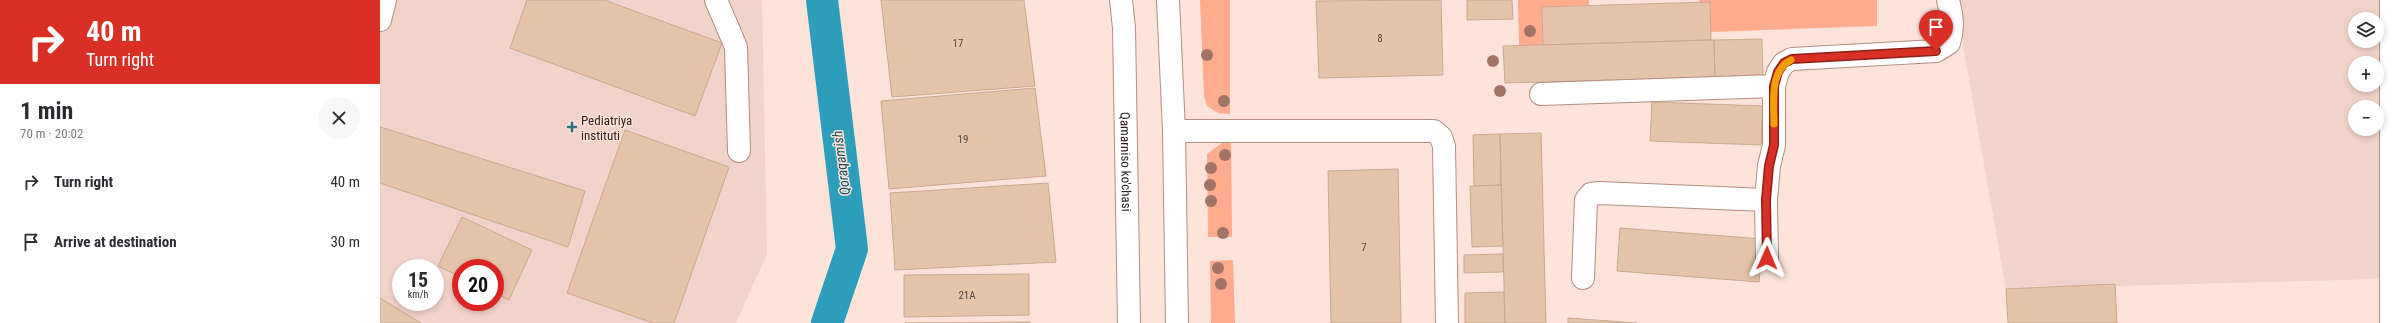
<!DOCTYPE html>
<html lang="en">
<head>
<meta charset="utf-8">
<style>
  body { margin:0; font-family:"Roboto Condensed",sans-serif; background:#f7f7f7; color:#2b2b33; height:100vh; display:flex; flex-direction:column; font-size:15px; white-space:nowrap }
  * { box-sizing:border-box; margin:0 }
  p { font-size:13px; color:#7c7c81 }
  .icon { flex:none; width:22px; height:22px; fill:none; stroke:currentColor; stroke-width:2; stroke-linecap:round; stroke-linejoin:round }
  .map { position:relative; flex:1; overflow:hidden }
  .drawer { display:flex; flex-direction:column; background:#fff; width:380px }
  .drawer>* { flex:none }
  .guide { background:#d93025; color:#fff; overflow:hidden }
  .controls { position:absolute; left:1968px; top:12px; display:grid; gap:8px }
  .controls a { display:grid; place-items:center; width:36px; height:36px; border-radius:50%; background:#fff; box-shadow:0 2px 6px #0003; font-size:20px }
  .speed { position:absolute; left:12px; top:259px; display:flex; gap:8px; font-size:20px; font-weight:700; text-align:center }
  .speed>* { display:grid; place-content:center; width:52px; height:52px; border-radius:50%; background:#fff; box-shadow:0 2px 6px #0003; line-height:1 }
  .speed small { font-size:10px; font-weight:400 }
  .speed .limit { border:6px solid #d22; background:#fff; color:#111 }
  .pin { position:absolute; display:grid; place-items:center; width:34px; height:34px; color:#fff; margin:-41px -17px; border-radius:50% 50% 50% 0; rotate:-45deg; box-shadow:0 0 4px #0007 }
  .pin .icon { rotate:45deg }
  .me { position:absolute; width:44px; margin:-22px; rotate:1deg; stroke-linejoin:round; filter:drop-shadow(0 0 3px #0008) }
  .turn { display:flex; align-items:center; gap:14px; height:84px; padding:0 20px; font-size:18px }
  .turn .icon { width:52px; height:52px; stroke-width:2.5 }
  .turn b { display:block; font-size:28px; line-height:34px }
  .round { display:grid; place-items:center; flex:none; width:42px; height:42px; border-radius:21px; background:#f7f7f7 }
  .summary { display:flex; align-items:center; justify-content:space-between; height:68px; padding:0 20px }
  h1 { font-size:24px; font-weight:700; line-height:30px }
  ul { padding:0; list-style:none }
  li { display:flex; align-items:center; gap:12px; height:60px; padding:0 20px }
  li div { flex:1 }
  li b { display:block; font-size:15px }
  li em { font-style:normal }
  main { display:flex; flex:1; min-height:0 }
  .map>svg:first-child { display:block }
  .built { fill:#f2d3c9; fill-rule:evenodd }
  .green { fill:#feab8e }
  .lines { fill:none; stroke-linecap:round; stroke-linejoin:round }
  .canal { stroke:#2c9dbb; stroke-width:32 }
  .building { fill:#e6c4aa; stroke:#caa98f }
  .minor-casing { stroke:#b48d7f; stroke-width:24 }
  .major-casing { stroke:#b48d7f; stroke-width:24 }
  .minor { stroke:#fff; stroke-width:22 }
  .major { stroke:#fff; stroke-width:22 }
  .tree { fill:#a27463 }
  .route-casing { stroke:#8d1f18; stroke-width:10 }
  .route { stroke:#d93025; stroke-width:7 }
  .slow { stroke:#f59e0b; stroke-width:7 }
  .poi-dot { fill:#2e7082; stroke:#fde3da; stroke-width:1.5 }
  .labels { text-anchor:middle; stroke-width:3; stroke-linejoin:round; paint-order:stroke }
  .number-label { font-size:11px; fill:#59453b }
  .poi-label { font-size:13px; fill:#2a1b16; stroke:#fde3da; text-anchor:start }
  .street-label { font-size:13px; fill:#2a1b16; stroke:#fde3da }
  .water-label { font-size:14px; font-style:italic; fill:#0f4d5d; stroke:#fde3da }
</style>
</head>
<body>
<main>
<section class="drawer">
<div class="guide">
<div class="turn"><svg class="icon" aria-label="right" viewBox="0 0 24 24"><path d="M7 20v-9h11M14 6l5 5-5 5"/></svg><div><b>40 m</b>Turn right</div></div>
</div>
<div class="summary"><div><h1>1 min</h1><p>70 m · 20:02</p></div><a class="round"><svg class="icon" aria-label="close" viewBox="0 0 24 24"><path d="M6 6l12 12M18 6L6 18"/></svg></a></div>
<ul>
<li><svg class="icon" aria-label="right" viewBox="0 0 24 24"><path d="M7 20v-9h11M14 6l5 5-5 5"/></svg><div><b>Turn right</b></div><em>40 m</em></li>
<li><svg class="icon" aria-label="arrive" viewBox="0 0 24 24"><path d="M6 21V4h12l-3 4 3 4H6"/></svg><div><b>Arrive at destination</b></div><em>30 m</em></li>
</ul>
</section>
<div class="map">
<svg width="2016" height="323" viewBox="0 0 2016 323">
  <rect width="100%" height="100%" fill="#fde3da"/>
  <path class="built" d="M0,0H382L387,254L356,323H0ZM21,268H55V302H21ZM81,268H115V302H81Z
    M1575,0H2016L2001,279L1626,289ZM1975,19H1997V41H1975ZM1975,63H1997V85H1975ZM1975,107H1997V129H1975Z"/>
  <path class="green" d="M820,0H850V114L838,113L827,106L824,96Z
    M1138,0H1209V5L1162,7L1163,45H1139Z
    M1319,0H1497V26L1331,32Z
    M851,136L852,237H828L827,154Z
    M853,260L855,323H831L830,261Z"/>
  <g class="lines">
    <path class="canal" d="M442,0L472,249L447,323"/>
  </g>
  <path class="building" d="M147,0H224L342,43L315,116L130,48Z
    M501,0H644L655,86L512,97Z
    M1061,0L1063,75L939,78L936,1Z
    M1087,0H1132L1133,19L1087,20Z
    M1330,2L1331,40L1163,45L1162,7Z
    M1382,39L1383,76L1335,77L1334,40Z
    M1331,40H1334L1335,77L1125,83L1123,46Z
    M655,88L666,176L509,189L501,101Z
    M1272,102L1383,106L1381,145L1270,141Z
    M0,127L205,191L188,247L0,183Z
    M245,130L349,167L294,323H273L187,293Z
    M1161,133L1166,323H1125L1120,134Z
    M1120,134L1121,185L1094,186L1093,135Z
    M1018,169L1021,323H951L948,171Z
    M668,183L676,262L515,270L510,193Z
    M1121,185L1123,246L1092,247L1090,186Z
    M82,217L152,250L129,300L115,293V268H81V277L58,266Z
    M1240,228L1383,239L1379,282L1237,271Z
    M1123,254V272L1084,273V255Z
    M649,274V315L524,317V275Z
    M1735,284L1737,323H1628L1626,289Z
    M1124,292L1125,323H1085V293Z
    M0,298L41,323H0Z
    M1188,318L1257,323H1188Z
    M650,322V323H525Z"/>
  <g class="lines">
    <g class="minor-casing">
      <path id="minor" d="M336,0L356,47L359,151
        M0,20L5,0
        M1161,94L1394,86
        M794,131H1054L1061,137L1064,146L1067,323
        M1387,258L1386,200L1389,166L1394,145V86L1398,72L1404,63L1412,59L1556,51L1569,43C1574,27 1572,16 1568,0
        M1203,278L1206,200L1211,194L1219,193L1386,200
        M2011,323V0"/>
    </g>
    <g class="major-casing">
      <g id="major">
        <path id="s1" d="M741,0L744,28L749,323"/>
        <path d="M788,0L794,131L797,323"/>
      </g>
    </g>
    <use href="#minor" class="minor"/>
    <use href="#major" class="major"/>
  </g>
  <g class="tree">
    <circle cx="1150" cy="31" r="6"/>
    <circle cx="827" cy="55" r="6"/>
    <circle cx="1113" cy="61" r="6"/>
    <circle cx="1120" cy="91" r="6"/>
    <circle cx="844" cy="101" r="6"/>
    <circle cx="845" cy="155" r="6"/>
    <circle cx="831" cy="168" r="6"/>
    <circle cx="830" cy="185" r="6"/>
    <circle cx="831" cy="201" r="6"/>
    <circle cx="843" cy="233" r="6"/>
    <circle cx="838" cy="268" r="6"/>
    <circle cx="841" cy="284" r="6"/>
  </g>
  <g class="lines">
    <g class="route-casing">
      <path id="route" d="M1387,258L1386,200L1389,166L1394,145V86L1398,72L1404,63L1412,59L1556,51"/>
    </g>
    <use href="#route" class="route"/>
    <path class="slow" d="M1394,124C1394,103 1389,71 1411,60"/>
  </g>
  <path class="poi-dot" d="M190 121h4v4h4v4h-4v4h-4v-4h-4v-4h4z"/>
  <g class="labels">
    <g class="number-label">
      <text x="1000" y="42">8</text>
      <text x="578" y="47">17</text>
      <text x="583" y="143">19</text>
      <text x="984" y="251">7</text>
      <text x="587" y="299">21A</text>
    </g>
    <g class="poi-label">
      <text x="201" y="125">Pediatriya<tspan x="201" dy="15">instituti</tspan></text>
    </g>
    <g class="street-label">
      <text dy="5" stroke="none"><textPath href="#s1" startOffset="162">Qamarniso ko'chasi</textPath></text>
    </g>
    <g class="water-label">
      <text transform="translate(461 163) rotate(-97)" y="5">Qoraqamish</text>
    </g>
  </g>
</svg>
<div class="controls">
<a><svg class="icon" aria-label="layers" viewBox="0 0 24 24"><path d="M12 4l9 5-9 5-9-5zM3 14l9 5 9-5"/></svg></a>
<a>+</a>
<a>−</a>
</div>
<div class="speed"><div>15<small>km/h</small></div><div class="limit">20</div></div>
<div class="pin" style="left:1556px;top:51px;background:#d93025"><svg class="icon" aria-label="arrive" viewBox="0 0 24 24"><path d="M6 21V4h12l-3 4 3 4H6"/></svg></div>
<svg class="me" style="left:1387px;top:258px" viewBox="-20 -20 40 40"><path d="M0-17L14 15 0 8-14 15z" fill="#d93025" stroke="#fff" stroke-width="4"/></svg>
</div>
</main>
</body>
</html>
